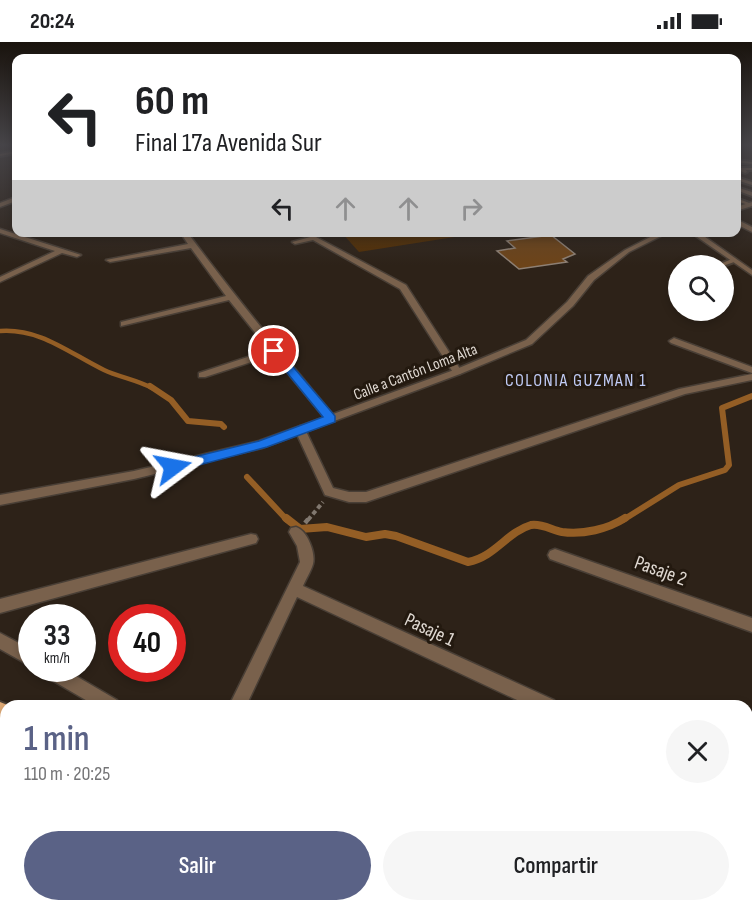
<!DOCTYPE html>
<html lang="es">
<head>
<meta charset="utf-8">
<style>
  body { margin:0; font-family:"Sofia Sans Condensed",sans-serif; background:#f6f6f6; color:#202124; height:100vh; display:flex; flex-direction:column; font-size:22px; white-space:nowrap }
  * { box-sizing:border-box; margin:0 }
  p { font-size:20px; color:#757577 }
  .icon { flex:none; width:33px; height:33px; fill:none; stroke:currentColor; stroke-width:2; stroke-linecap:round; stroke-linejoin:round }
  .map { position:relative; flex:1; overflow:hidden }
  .details { position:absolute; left:0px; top:658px; width:753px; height:212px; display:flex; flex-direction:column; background:#fff; border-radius:18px 18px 0 0; box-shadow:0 3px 9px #0003 }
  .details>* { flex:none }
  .guide { position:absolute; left:12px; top:12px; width:729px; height:183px; border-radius:12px; box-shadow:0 3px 9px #0003; background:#fff; color:#202124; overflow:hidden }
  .fabs { position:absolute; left:668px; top:213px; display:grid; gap:12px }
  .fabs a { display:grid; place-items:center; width:66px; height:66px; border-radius:50%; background:#fff; box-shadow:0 3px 9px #0003; font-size:30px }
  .speed { position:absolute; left:18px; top:562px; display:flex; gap:12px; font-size:30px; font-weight:700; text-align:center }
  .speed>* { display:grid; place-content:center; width:78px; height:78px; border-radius:50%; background:#fff; box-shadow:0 3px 9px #0003; line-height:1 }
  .speed small { font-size:15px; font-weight:400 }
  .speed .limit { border:9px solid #d22; background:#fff; color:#111 }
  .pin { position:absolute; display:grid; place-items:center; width:51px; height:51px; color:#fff; margin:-26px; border:3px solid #fff; border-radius:50%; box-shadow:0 2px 6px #0007 }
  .me { position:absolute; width:66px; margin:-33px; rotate:77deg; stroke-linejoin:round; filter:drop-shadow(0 0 4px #0008) }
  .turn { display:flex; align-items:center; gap:21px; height:126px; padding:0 24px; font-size:27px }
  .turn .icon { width:78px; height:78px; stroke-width:2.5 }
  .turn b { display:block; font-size:42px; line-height:51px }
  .lanes { display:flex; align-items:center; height:57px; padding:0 24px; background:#0003; justify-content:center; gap:30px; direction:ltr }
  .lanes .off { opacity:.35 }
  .round { display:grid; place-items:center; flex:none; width:63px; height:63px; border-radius:32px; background:#f6f6f6 }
  .overview { display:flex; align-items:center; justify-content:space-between; height:102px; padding:0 24px }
  h1 { font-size:36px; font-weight:600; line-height:45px; color:#5a6286 }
  .primary-button { display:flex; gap:12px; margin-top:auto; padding:12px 24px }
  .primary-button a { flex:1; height:69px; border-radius:36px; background:#5a6286; color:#fff; font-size:24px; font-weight:600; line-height:69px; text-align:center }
  .primary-button a+a { background:#f6f6f6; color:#202124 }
  .status { display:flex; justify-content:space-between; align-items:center; height:42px; padding:0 30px; background:#fff; direction:ltr }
  .status svg { height:16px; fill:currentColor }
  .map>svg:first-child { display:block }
  .green { fill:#522f06 }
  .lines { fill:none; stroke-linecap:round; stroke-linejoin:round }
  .stream-far2 { stroke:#945e25; stroke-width:4.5 }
  .stream-far1 { stroke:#945e25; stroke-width:6 }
  .stream { stroke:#945e25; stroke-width:8 }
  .building { fill:#6d4419; stroke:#8e8074; stroke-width:1.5 }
  .service-casing { stroke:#493f36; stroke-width:4 }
  .minor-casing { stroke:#493f36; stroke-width:3 }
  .tertiary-casing { stroke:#493f36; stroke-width:3 }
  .trunk-casing { stroke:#493f36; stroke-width:4 }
  .path-far1 { stroke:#81786f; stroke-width:4; stroke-dasharray:4.5 3; stroke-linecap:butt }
  .path { stroke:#81786f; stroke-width:4.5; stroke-dasharray:5 4; stroke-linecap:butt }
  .service { fill:#79614c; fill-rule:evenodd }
  .minor { fill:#79614c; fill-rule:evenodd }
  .tertiary { fill:#79614c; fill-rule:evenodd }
  .trunk { fill:#e0aa76; fill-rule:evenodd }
  .route { fill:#1a73e8; stroke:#114b97; stroke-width:1.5 }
  .labels { text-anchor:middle; stroke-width:6; stroke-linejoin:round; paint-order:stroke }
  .street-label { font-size:16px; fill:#dfd8d1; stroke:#23190f }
  .neighbourhood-label { font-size:18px; letter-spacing:1.5px; fill:#c1ccf6; stroke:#23190f }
  .near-street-label { font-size:20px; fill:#dfd8d1; stroke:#23190f }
</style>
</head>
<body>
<div class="status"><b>20:24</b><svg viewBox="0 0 49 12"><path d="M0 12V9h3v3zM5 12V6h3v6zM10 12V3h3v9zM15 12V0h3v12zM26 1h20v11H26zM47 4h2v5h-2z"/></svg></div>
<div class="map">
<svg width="752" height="869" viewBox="0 0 752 869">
  <rect width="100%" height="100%" fill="#2d2218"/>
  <path class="green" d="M342,191H480L359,210Z"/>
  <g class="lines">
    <path class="stream-far2" d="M0,289C40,286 69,311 104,328C119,335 137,338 152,346"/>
    <path class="stream-far1" d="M150,344L171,358L188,379L221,382L224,385
      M247,435L287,478
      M623,478L679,443L725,428L729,423L722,366L752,354"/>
    <path class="stream" d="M286,476L300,487L327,485L366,495L385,492L396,494L468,520C495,515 507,490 531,483C541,481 552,488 562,490C583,493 608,487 625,476"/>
  </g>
  <path class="building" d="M551,193L575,212L563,217L567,220L519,227L497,209L515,206L507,199Z"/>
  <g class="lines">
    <g class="service-casing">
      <path id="service" d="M16,109V111L0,114V112Z
        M736,118L752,120V122L736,120Z
        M738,126H752V128H746L747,130L745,131L738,128Z
        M736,135L752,140V143L736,138Z
        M736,145L752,150V154L736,148Z
        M736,156L752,162V164L736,159Z
        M732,217L735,219L734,220L723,224H715Z"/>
    </g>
    <g class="minor-casing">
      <path id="minor" d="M16,155V159L0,165V161Z
        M736,177L752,185V190L736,182Z
        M0,187L81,213L77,215L62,211L0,240V235L55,209L0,191Z
        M113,190H120V191L117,193Z
        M180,190H187C233,252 284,314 335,375L336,377L335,379H327L273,313L205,335H199V331L269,308L229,258L121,284V280L226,254L191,206L110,220L106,218L188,202Z
        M690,190H698L752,228V233Z
        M314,194L406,243L462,330L460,332H454L400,247L313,198L295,202L292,200Z
        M674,296L752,325V331L671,301L669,299Z
        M752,332V338L685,352L366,460H349L325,453L295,388L300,384L304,385L333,446L349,450H366L679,347Z
        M296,485C307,488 316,511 313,522C311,529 306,537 303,544L554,658L556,664H530L297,555L246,664H229L300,520L297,504L289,490L291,486Z
        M251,492L256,493L258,497L256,501L0,571V557Z
        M555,507L752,576V590L550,517L548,513L550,509Z
        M0,591L32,608V625L0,607Z
        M41,627H64L117,658L119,664H96L43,633Z
        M752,679V699L747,701V681Z
        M452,864H481L483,869H454Z
        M520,864H546L544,869H518Z"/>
    </g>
    <g class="tertiary-casing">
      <path id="tertiary" d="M752,160V164L736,169V165Z
        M660,190H669L629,210L594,238L573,264L532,302L460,332L262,406L134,437L0,463V453L134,429L259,399L454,328L526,298L567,260L588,234L625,208Z"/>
    </g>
    <g class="trunk-casing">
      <path id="trunk" d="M0,660L10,664H6V688L0,685Z
        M0,777L6,780V810L0,807Z
        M85,864H120L122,869H87Z
        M262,864H298L300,869H264Z"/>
    </g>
    <path class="path-far1" d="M308,478L323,460"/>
    <path class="path" d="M305,481L309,476"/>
    <use href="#service" class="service"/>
    <use href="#minor" class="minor"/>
    <use href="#tertiary" class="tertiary"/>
    <use href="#trunk" class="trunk"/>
  </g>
  <linearGradient id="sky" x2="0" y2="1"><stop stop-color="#19130d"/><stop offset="0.46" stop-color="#464448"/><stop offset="1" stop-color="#464448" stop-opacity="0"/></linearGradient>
  <rect width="752" height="223" fill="url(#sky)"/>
  <path class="route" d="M271,307H278L335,374V380L267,405L173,430L169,428V421L259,399L323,375L271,311Z"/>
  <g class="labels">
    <g class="street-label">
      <text transform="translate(415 329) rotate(-21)" y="6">Calle a Cantón Loma Alta</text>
    </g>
    <g class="neighbourhood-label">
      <text x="576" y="344">COLONIA GUZMAN 1</text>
    </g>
    <g class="near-street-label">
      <text transform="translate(661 528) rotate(20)" y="7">Pasaje 2</text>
      <text transform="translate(430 587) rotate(25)" y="7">Pasaje 1</text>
    </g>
  </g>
</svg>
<div class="fabs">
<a><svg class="icon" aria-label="search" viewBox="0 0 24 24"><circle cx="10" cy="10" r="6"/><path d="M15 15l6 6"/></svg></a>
</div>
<div class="speed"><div>33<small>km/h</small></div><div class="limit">40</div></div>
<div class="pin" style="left:274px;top:309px;background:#d93025"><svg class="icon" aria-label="arrive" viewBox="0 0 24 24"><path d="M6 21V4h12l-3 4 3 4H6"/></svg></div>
<svg class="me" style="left:173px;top:425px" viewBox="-20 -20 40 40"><path d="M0-17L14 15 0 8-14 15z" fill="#1a73e8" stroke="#fff" stroke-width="4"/></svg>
<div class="guide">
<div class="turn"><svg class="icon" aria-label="left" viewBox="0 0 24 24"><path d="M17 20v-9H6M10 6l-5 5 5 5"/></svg><div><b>60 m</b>Final 17a Avenida Sur</div></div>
<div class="lanes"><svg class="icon" aria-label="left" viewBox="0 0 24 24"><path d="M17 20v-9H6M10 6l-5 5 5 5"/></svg><svg class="icon off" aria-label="ahead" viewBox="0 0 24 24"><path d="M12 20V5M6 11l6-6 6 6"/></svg><svg class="icon off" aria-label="ahead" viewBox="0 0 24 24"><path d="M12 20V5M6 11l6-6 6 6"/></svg><svg class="icon off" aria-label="right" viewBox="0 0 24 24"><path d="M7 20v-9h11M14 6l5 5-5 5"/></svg></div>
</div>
<section class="details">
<div class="overview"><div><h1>1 min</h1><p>110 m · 20:25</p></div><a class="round"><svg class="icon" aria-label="close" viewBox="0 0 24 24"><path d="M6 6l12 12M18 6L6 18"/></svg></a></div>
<div class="primary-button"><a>Salir</a><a>Compartir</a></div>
</section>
</div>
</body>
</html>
